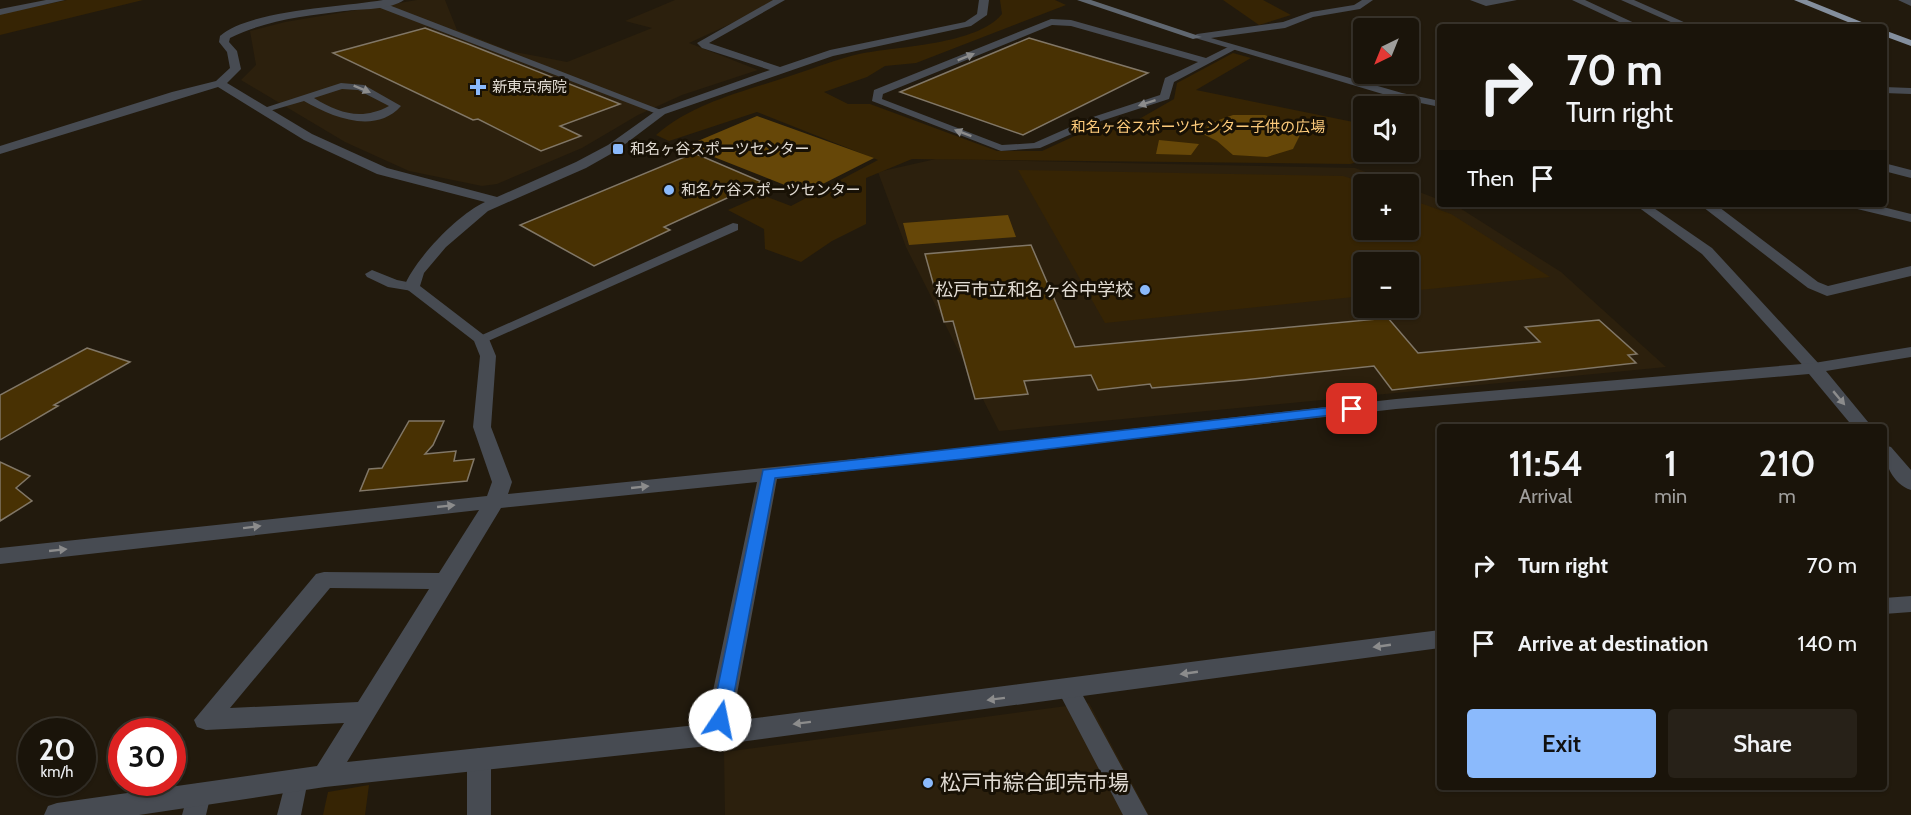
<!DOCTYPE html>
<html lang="en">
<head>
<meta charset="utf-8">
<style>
  body { margin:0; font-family:Cabin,"Noto Sans JP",sans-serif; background:#272118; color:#f1f3f6; height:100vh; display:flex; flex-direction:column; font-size:22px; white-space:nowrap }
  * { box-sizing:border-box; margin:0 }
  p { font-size:20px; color:#9f9e9c }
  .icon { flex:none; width:33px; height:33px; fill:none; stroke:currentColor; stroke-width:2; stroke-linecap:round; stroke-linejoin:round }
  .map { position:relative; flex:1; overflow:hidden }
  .sheet { position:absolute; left:1437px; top:424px; width:450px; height:366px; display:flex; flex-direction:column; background:#1a140a; border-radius:6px; box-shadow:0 2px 4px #0004,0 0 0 2px #38332b }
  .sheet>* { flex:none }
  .banner { position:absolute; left:1437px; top:24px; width:450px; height:183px; border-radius:6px; box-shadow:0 2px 4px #0004,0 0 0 2px #38332b; background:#1a140a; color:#f1f3f6; overflow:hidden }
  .needle { width:39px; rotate:223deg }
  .controls { position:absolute; left:1353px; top:18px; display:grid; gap:12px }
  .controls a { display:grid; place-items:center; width:66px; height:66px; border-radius:6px; background:#1a140a; box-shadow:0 2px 4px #0004,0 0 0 2px #38332b; font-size:30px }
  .speed { position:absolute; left:18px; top:718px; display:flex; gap:12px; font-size:30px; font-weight:700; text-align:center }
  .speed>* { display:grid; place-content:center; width:78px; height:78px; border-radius:50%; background:#1a140a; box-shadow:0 2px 4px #0004,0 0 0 2px #38332b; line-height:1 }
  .speed small { font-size:15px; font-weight:400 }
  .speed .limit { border:9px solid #d22; background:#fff; color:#111 }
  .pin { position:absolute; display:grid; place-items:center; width:51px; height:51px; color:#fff; margin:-26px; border-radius:12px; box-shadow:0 3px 9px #0006 }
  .me { position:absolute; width:66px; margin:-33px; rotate:11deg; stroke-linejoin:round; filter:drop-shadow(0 0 4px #0008) }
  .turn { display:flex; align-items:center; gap:21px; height:126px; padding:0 30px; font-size:27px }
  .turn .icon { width:78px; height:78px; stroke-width:2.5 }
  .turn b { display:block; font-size:42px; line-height:51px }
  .then { display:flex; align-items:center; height:57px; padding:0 30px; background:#0003; gap:12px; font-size:22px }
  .eta { display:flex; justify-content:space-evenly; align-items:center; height:102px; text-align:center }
  .eta b { font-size:36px; font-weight:600; line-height:42px }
  .primary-button { display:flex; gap:12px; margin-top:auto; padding:12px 30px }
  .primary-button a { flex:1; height:69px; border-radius:6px; background:#8bbafc; color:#111; font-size:24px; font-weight:600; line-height:69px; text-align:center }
  .primary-button a+a { background:#272118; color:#f1f3f6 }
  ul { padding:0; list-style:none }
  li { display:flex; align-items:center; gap:18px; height:78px; padding:0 30px }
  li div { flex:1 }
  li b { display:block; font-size:22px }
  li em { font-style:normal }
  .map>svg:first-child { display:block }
  .built { fill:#2c200d; fill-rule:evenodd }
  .green { fill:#362404 }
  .water { fill:#664708 }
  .building { fill:#483103; stroke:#817767; stroke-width:1.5 }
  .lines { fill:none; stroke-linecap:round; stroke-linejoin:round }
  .lane { fill:#474b52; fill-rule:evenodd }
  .street { fill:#474b52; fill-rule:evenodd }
  .secondary { fill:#606770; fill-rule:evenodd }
  .highway { fill:#848f9e; fill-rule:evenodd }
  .oneway { fill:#8c8c8c }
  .route { fill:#1a73e8; stroke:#114b97; stroke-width:1.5 }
  .poi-dot { fill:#8bbafc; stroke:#181105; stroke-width:2 }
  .labels { text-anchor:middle; stroke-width:6; stroke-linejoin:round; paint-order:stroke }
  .far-poi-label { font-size:15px; fill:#e1dbd3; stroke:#181105; text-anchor:start }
  .far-park-label { font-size:15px; fill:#fdcb7b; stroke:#181105 }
  .poi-label { font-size:18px; fill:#e1dbd3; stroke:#181105; text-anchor:end }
  .near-poi-label { font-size:21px; fill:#e1dbd3; stroke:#181105; text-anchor:start }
</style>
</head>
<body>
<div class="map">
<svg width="1911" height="815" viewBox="0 0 1911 815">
  <rect width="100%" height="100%" fill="#221a0d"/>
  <path class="built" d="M417,0H445L457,30L510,51L567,62L652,28L625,21L675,0H773L767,7L689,43L758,70L682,95L638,115L582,148L497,184L482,186L409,171L345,142L241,80L256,65L250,31L285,22Z
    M936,159L1355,168L1398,184H1364V230H1408L1409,188L1440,200V204L1455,205L1561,272L1666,367L999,431L906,247L878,172ZM1364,262H1408V308H1364Z
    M1089,703L1149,815H725L724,752Z"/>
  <path class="green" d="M67,0H143L0,35V14Z
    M1000,0H1055L1066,5L916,63L885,66L867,77L824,92L848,104H870L997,151H1042L1103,123L1134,122L1174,99L1177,83L1233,53L1251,58L1196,90L1363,124L1364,152H1396L1350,164L912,159L866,178V224L832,241L801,262L765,249L764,229L728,210L762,195L791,206L878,160L757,112L669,141L656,135C694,102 746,91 793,75C815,68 837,59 859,54C898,46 977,45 1002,14Z
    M1223,0H1263L1291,15L1259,25Z
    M1018,170L1343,176L1368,184H1364V230H1408L1409,199L1451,214L1550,277L1409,291L1408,262H1364L1363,296L1105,323Z
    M369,785L365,815H323L328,792Z"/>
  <path class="water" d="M1233,115H1265L1302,131L1293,149L1267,157L1233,155L1217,141L1201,133L1213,122Z
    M757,116L874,158L805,193L686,146Z
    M1159,140L1199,144L1191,155L1156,154Z
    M1008,215L1016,237L909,245L903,223Z"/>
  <path class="building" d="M425,28L468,44L620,104L560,126L581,136L541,151L478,119L473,120L333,53Z
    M1029,38L1148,73L1023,135L900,92Z
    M694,153L762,182L664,227L670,230L594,266L520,225Z
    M1031,245L1075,347L1388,318L1418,353L1540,342L1525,327L1599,320L1637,354L1628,355L1636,363L1392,390L1374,366L1243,380L1152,388L1150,384L1098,390L1091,375L1024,381L1028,394L975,399L953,321L944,322L925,254Z
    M87,348L130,362L54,405L58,406L0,440V395Z
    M409,421H444L433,445L425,454L456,451L454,461L474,459L467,481L360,491L369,469L382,468Z
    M0,462L30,476L16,488L32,501L0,521Z"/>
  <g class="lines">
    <path class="lane" d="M375,2H381L666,112L657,114L375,6Z
      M1051,19L1071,20L1206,58L1230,46L1238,48L1174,82L1169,99L1101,121L1040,148L1001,151L872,101L874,90ZM1052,25L1071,26L1198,62L1165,78L1160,95L1093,117L1034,143L1002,145L882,99L883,94Z
      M341,83L364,85L401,106C375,135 332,117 304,101L266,112L261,109ZM342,89L358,90L389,106C361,121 339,113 314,98Z
      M1884,163L1911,170V178L1884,171Z
      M1634,204H1648L1712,248L1820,365L1822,368L1820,371H1808L1702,254Z
      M733,223L738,224V230L486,342L481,344L473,339Z
      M372,270L397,280L417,284L419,287L412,291L388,287L367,277L365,274Z
      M1068,680L1076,683L1148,815H1123L1057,689L1060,683Z
      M479,748L487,751L491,758V815H467V758L471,751Z
      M296,769L304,773L308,780L301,815H277L288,773Z
      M199,783L208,786L211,794L206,815H182L190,786Z"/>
    <path class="street" d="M46,0H65L0,15V9Z
      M383,0H404C390,10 361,9 344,11C305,16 266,20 230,38L229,42L237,51L241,69L227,83L312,134L387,168L497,197L576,162L608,145L657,110L770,70L702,48L697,43L773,0H785L709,43L780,67L830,50L965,22L977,14L979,0H989L987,15L971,26L833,56L665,114L616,151L586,168L488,211L446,247L424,273L420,286L489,339L496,356L491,427L512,482L508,494L963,448L1396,399L1814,363L1911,347V357L1826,371L1873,428H1854L1809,374L1396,409L777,479L732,721L1440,630V648L717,745L325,787L139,815H44L48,806L57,803L317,766L344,723L206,730L197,727L194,720L316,574L324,572L439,573L479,510L0,564V548L487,496L492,482L473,427L480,356L474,341L404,287C414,260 458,214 485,202L377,174L304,140L218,87L0,154V146L172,92L216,81L230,68L227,52L219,42L220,36C249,10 343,7 383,0ZM757,482L706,724L347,762L501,508ZM330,588L429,589L358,702L230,708Z
      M1362,0H1373L1360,9L1313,17L1285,28L1211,38L1402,93L1440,101V107L1396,98L1192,37L1197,34L1283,22L1311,12L1354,5Z
      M1470,0H1517L1486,6Z
      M1572,0H1585L1643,27H1630Z
      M1621,0H1634L1695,27H1682Z
      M1898,0H1911V6Z
      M1884,87L1911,88V94L1884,93Z
      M1699,204H1715L1818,282L1828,286L1911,266V276L1827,296L1808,288Z
      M1847,204H1871L1911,214V222L1849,207Z
      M1884,445L1891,447L1911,470V490C1892,484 1884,462 1884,445Z
      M1911,596V612L1884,614V598Z"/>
    <path class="secondary" d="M1077,0H1091L1202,37L1193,39Z"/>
    <path class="highway" d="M1794,0H1807L1874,27H1860Z
      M1884,30L1911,40V46L1884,36Z"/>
  </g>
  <defs><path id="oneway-solid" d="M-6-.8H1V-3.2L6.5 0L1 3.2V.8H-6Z" transform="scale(1.5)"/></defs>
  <g class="oneway">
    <use href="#oneway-solid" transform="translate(966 57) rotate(-22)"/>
    <use href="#oneway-solid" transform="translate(362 89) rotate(22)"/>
    <use href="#oneway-solid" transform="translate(1147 103) rotate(162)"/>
    <use href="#oneway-solid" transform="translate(963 133) rotate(-159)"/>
    <use href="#oneway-solid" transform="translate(1839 398) rotate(50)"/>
    <use href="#oneway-solid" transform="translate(640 487) rotate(-6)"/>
    <use href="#oneway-solid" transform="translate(446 506) rotate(-6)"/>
    <use href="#oneway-solid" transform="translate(252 527) rotate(-7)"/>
    <use href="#oneway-solid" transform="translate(58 550) rotate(-6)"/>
    <use href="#oneway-solid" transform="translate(1382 646) rotate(172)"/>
    <use href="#oneway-solid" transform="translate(1189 673) rotate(172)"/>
    <use href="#oneway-solid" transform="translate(996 699) rotate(173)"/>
    <use href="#oneway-solid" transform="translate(802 723) rotate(173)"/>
  </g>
  <path class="route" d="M1352,405L1357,406V412L963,459L775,478L729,720L726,725L720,728L713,725L711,720L763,470Z"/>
  <g class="poi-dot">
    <path d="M475 78h6v6h6v6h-6v6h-6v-6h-6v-6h6z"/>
    <rect x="612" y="143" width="12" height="12" rx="3"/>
    <circle cx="669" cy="190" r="6"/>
    <circle cx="1145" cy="290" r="6"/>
    <circle cx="928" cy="783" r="6"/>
  </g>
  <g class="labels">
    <g class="far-poi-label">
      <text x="492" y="92">新東京病院</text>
      <text x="630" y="154">和名ヶ谷スポーツセンター</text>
      <text x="681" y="195">和名ケ谷スポーツセンター</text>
    </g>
    <g class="far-park-label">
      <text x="1198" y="132">和名ヶ谷スポーツセンター子供の広場</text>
    </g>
    <g class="poi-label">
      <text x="1133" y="296">松戸市立和名ヶ谷中学校</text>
    </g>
    <g class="near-poi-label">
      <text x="940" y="790">松戸市綜合卸売市場</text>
    </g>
  </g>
</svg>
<div class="controls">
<a><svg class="needle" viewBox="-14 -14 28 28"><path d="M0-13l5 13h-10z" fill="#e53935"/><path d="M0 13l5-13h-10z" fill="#9f9e9c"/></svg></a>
<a><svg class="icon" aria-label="sound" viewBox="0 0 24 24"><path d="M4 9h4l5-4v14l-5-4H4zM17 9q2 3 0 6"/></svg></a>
<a>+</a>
<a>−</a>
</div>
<div class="speed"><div>20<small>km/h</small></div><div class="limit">30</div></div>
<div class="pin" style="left:1352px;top:409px;background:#d93025"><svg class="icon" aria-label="arrive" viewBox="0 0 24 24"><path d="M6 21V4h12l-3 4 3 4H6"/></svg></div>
<svg class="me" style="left:720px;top:720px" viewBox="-20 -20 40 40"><circle r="19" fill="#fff"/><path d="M0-13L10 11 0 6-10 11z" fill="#1a73e8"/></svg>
<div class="banner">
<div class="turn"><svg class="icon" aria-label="right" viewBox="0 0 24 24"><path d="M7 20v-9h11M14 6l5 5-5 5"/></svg><div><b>70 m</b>Turn right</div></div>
<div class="then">Then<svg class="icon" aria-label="arrive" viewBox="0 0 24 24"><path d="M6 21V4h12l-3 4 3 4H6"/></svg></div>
</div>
<section class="sheet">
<div class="eta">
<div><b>11:54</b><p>Arrival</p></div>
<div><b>1</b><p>min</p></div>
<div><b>210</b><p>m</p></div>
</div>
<ul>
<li><svg class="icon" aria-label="right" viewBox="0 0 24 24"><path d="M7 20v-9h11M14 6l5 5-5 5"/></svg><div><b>Turn right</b></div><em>70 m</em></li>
<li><svg class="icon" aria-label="arrive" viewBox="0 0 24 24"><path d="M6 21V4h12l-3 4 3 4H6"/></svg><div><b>Arrive at destination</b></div><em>140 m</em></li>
</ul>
<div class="primary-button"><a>Exit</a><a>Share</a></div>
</section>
</div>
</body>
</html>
